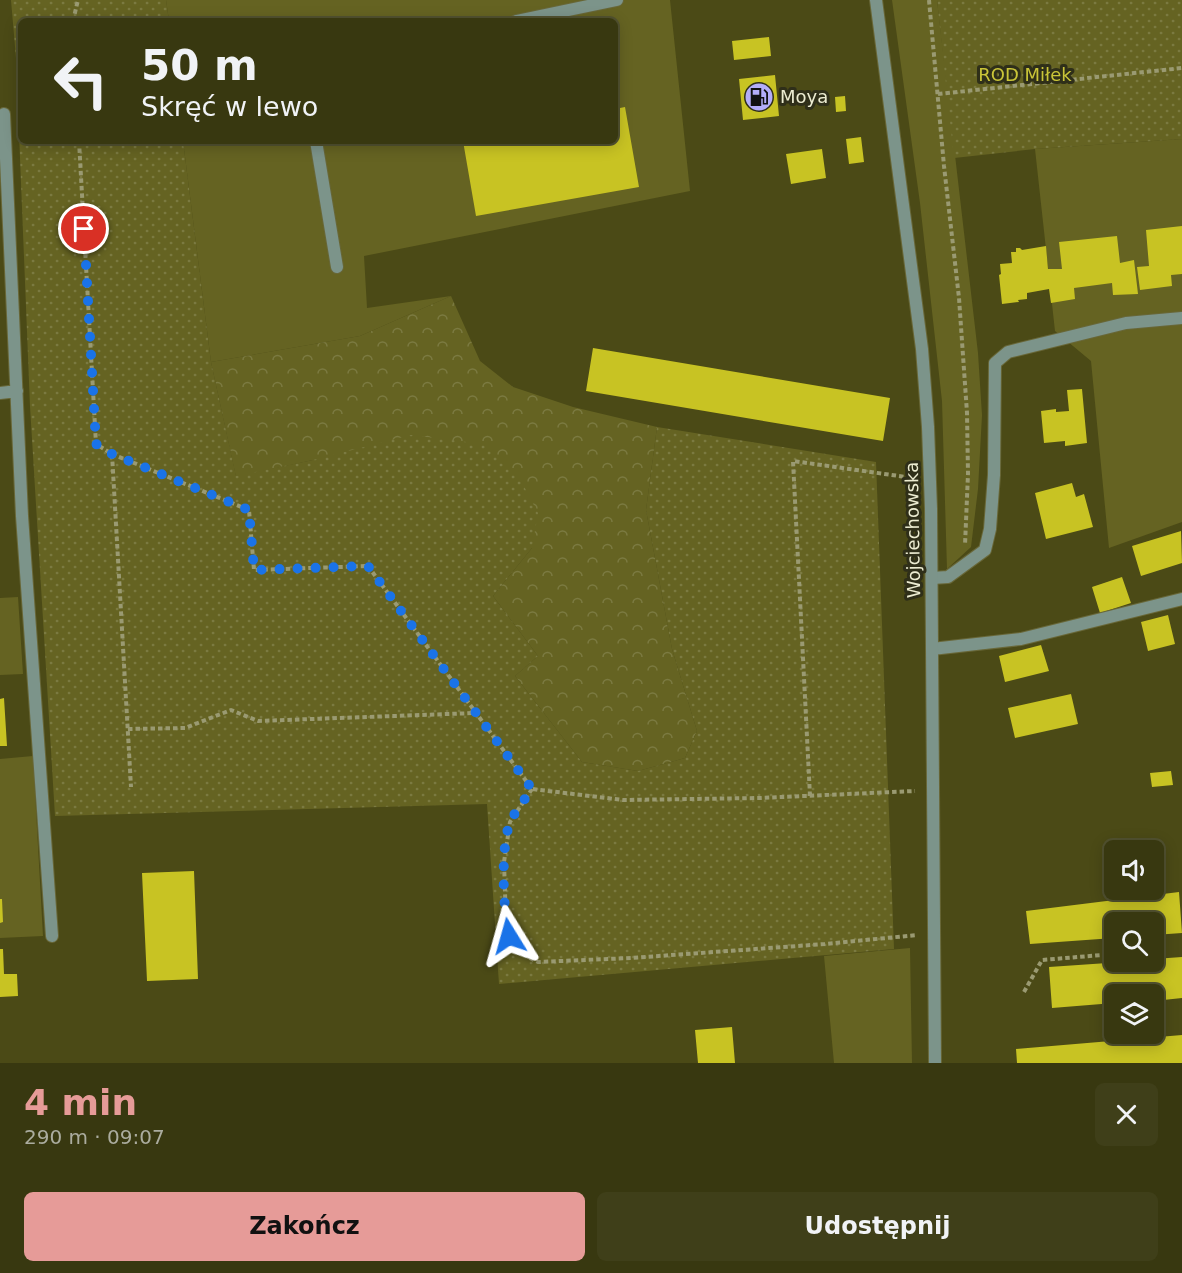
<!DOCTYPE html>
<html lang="pl">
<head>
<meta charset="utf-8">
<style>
  body { margin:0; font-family:"DejaVu Sans",sans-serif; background:#3f3f19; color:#f1f3f6; height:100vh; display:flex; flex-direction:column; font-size:22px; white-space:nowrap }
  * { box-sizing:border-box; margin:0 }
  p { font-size:20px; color:#abac9f }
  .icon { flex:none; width:33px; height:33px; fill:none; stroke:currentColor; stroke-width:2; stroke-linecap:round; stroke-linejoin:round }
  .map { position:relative; height:1063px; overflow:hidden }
  .sheet { display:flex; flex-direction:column; background:#383810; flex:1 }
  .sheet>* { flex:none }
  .guide { position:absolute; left:18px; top:18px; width:600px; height:126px; border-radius:9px; box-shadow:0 3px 15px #0003,0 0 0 2px #525230; background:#383810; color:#f1f3f6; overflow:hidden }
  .controls { position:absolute; left:1104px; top:840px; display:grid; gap:12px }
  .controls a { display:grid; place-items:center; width:60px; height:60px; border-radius:9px; background:#383810; box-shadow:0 3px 15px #0003,0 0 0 2px #525230; font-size:30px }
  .pin { position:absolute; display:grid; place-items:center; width:51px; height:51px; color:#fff; margin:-26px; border:3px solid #fff; border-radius:50%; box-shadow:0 2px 6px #0007 }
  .me { position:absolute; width:66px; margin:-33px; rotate:352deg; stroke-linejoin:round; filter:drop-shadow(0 0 4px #0008) }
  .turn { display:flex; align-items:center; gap:21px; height:126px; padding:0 24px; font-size:27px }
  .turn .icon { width:78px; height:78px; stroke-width:2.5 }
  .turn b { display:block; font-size:42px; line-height:51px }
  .round { display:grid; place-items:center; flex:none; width:63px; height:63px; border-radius:9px; background:#3f3f19 }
  .headline { display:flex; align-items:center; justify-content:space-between; height:102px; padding:0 24px }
  h1 { font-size:36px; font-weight:600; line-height:45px; color:#e69b98 }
  .action { display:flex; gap:12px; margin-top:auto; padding:12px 24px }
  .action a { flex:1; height:69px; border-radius:9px; background:#e69b98; color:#111; font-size:24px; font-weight:600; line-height:69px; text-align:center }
  .action a+a { background:#3f3f19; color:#f1f3f6 }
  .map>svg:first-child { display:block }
  .grass { fill:#656322 }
  .forest { fill:url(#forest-crowns) }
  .garden { fill:url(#garden-dots) }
  .building { fill:#c8c323 }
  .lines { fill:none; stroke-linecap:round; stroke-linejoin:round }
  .service-casing { stroke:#686738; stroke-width:14 }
  .tertiary-casing { stroke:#686738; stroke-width:14 }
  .path { stroke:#9a9a72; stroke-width:4; stroke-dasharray:4.5 3; stroke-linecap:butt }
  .service { stroke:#7c948a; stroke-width:12 }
  .tertiary { stroke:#7c948a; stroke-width:12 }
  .route { stroke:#1a73e8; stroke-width:10; stroke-dasharray:0 18 }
  .labels { text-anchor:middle; stroke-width:6; stroke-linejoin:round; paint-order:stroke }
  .park-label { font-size:18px; fill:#cac538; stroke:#2f2f19 }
  .poi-label { font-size:18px; fill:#ececd1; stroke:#2f2f19; text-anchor:start }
  .street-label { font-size:18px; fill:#ececd1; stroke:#2f2f19 }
</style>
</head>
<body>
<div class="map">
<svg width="1182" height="1063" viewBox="0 0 1182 1063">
  <defs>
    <pattern id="forest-crowns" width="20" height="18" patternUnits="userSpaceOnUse" patternTransform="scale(1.5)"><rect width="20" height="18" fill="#656322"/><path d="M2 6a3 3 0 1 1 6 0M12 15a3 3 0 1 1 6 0" fill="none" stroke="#7b7a41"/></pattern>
    <pattern id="garden-dots" width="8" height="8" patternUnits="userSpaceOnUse" patternTransform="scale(1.5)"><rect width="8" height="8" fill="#656322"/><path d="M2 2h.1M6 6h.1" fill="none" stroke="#7b7a41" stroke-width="1.8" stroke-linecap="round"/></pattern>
  </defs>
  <rect width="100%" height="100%" fill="#4b4a16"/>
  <path class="grass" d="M166,0H670L690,191L364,256L367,308L451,296L360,336L211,362L183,141H615V21H169Z
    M892,0H937L978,353L982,415L978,489L971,547L947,569L942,401L920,203Z
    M1182,139V522L1109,548L1091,361L1055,331L1035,149Z
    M18,597L23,674L0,675V598Z
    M33,756L43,936L0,938V759Z
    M910,948L912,1063H834L824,956Z"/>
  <path class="forest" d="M451,296L480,361L513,387L573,407L657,427L646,510L672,649L697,731L685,758L638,771L582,762L515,676L538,656L493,596L532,548L313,460L236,477L211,362L360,336Z"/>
  <path class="garden" d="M11,0H166L169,21H21V141H183L211,362L236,476L313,460L411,435L482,444L518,475L538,513L532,548L493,596L538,656L515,676L582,762L638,771L685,758L697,731L672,649L646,510L657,427L876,462L894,949L499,984L487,804L55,816L30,406L16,58Z
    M937,0H1182V139L1035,149L954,158Z"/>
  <path class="building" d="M769,37L771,56L734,60L732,41Z
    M775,75L779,116L743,120L739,79Z
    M845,96L846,111L836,112L835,97Z
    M625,107L639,187L476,216L463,141H615V109Z
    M861,137L864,162L849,164L846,139Z
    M822,149L826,178L791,184L786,154Z
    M1182,226V274L1171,275L1172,286L1140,290L1137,267L1149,266L1146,230Z
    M1117,236L1120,263L1134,260L1138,294L1113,295L1112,283L1074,288L1075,299L1051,303L1049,289L1027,293V299L1018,300L1019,302L1002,304L999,275L1001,274L1000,264L1012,263L1011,252H1016V248H1020L1022,250L1046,246L1048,269H1062L1059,242Z
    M593,348L890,398L883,441L586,391Z
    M1082,389L1087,443L1065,446V441L1044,443L1041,411L1056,409V412L1069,411L1067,390Z
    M1072,483L1076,497L1084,494L1093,527L1046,539L1035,493Z
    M1181,531L1182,563L1141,576L1132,546Z
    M1122,577L1131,603L1100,613L1092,587Z
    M1168,615L1175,644L1148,651L1141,622Z
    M1041,645L1049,671L1005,682L999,656Z
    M1071,694L1078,724L1015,738L1008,708Z
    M4,698L7,746H0V699Z
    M1171,771L1173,785L1152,787L1150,773Z
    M194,871L198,979L147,981L142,873Z
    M1179,892L1182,933L1154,935V922H1114V938L1030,944L1026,911Z
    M0,899H2L3,922L0,923Z
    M0,949H3L4,974H17L18,996L0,997Z
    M1182,957V998L1154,1001V994H1114V1003L1052,1008L1049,967L1122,962H1154V959Z
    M732,1027L735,1063H698L695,1030Z
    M1182,1035V1063H1017L1016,1049Z"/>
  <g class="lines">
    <g class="service-casing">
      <path id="service" d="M516,21L617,0
        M4,114L22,516L52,936
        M316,141L337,267
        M0,393L17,391
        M932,578L948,577L985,550L990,529L994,475L995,363L1008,352L1126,323L1182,318
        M932,649L1021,639L1182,599"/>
    </g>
    <g class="tertiary-casing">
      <path id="tertiary" d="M876,0L922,349L928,427L931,509L935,1063"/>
    </g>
    <path class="path" d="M929,0L944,166L959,298L967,413L968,474L965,545
      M73,21L78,0
      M938,94L1182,68
      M79,141L96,444L112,454L131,787
      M112,454L249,510L254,570L368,566L532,789L623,800L760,798L915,791
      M128,729L185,728L231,710L258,721L475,713
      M532,789L510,822L504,862L506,922L513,950L538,962L631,958L825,944L917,935
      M810,796L793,461L913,478
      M1154,951H1166
      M1024,992L1042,960L1114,954"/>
    <use href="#service" class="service"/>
    <use href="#tertiary" class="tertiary"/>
  </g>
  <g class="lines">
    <path class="route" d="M84,229L96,444L112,454L249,510L254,570L368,566L532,789C525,799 517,809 511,820C500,843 503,912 509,936"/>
  </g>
  <defs>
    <g id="fuel-disc" transform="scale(1.5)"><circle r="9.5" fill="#b3adf9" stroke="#2f2f19"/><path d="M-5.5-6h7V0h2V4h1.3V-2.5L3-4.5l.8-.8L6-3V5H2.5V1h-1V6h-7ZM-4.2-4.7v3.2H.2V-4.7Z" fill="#111"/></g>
  </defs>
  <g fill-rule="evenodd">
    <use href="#fuel-disc" x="759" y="97"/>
  </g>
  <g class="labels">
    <g class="park-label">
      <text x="1025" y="81">ROD Miłek</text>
    </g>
    <g class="poi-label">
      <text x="780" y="103">Moya</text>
    </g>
    <g class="street-label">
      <text transform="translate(913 530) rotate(-91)" y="6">Wojciechowska</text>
    </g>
  </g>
</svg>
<div class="controls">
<a><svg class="icon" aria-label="sound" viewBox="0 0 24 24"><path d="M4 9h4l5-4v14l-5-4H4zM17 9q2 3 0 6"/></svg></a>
<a><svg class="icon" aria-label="search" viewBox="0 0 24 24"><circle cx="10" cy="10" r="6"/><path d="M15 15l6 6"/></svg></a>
<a><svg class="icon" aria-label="layers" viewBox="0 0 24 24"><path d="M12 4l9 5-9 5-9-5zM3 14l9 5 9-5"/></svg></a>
</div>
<div class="pin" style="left:84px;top:229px;background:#d93025"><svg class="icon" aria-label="arrive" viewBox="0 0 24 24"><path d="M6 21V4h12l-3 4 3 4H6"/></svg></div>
<svg class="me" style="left:509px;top:936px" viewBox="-20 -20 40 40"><path d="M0-17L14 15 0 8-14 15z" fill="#1a73e8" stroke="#fff" stroke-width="4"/></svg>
<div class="guide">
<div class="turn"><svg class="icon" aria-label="left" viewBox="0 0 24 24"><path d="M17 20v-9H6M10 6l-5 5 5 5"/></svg><div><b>50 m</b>Skręć w lewo</div></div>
</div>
</div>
<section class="sheet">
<div class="headline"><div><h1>4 min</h1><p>290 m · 09:07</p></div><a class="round"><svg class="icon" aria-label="close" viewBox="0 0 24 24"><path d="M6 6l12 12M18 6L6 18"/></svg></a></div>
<div class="action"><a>Zakończ</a><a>Udostępnij</a></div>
</section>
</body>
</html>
